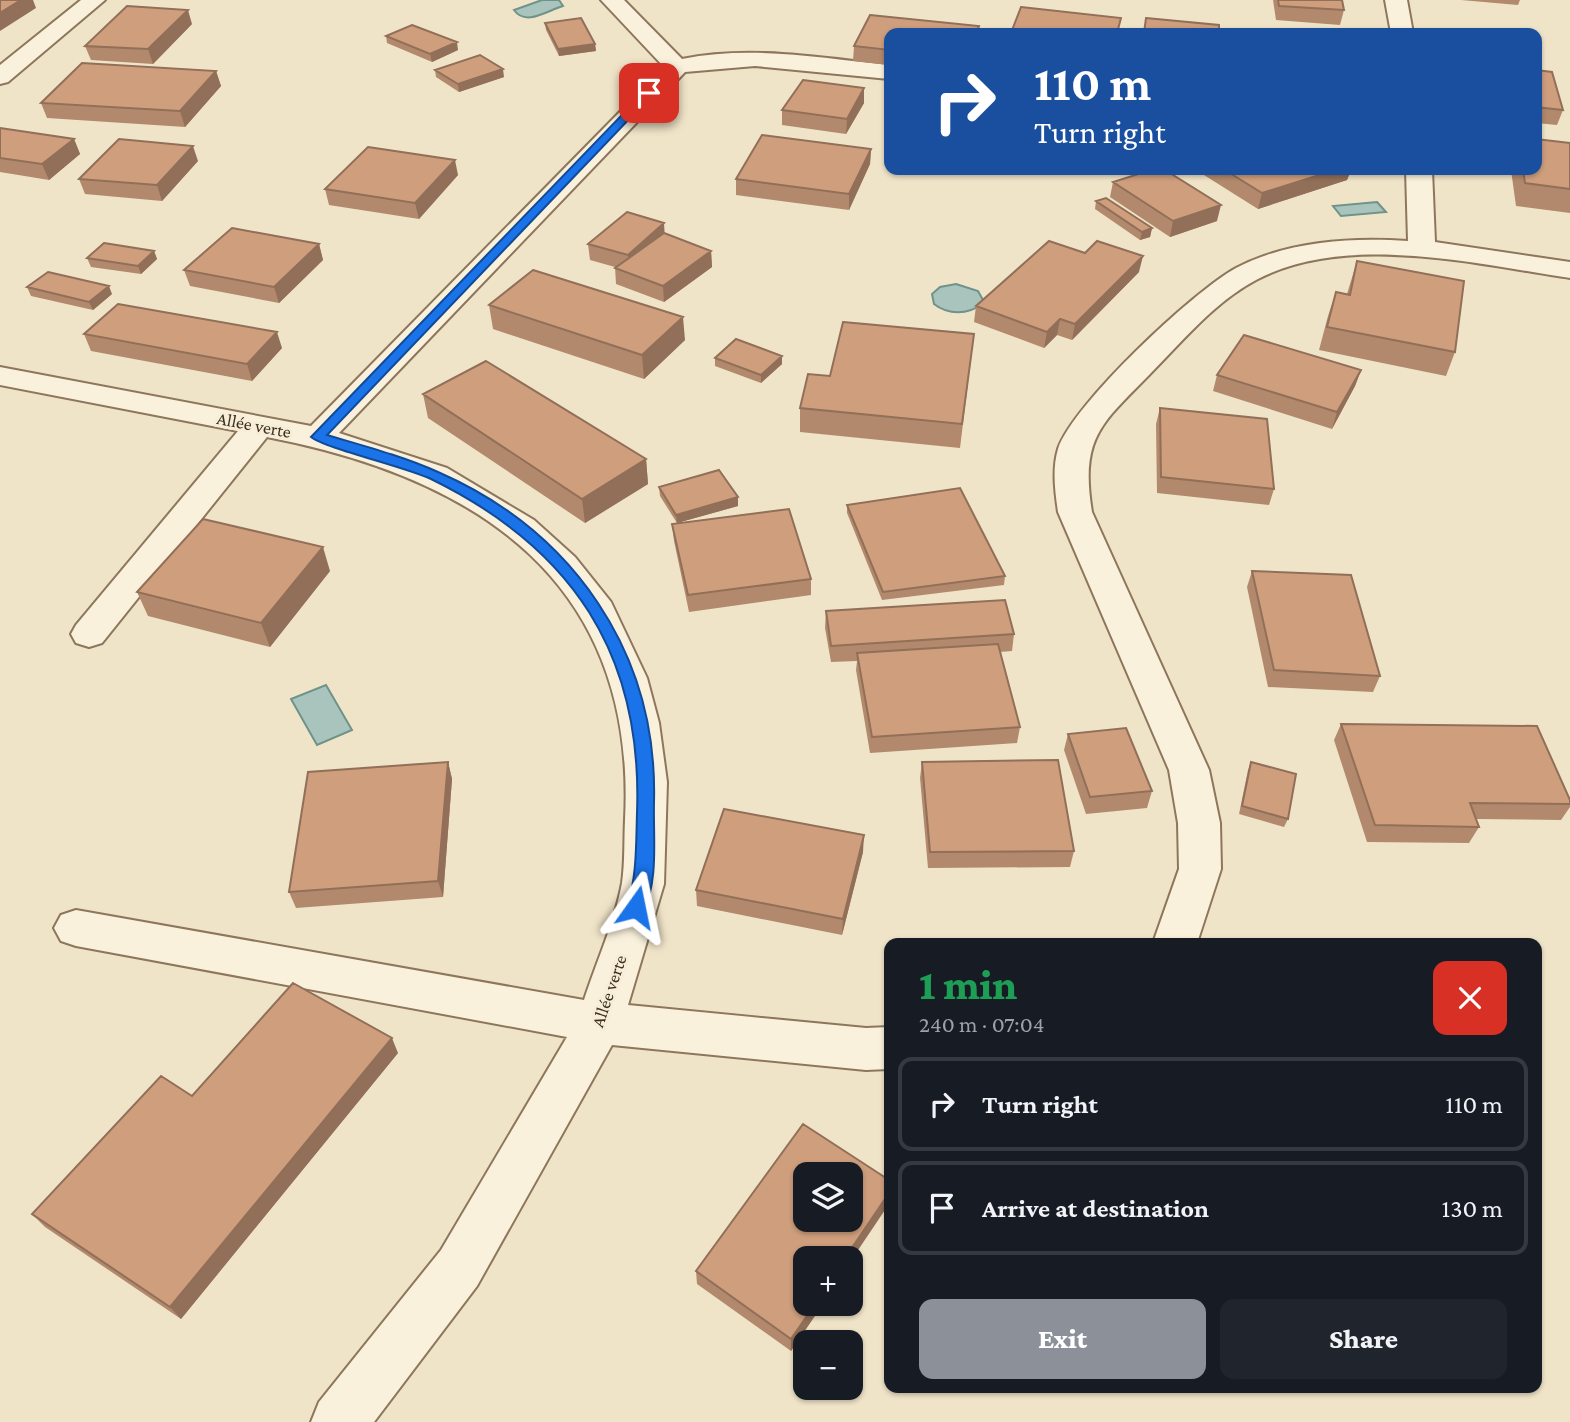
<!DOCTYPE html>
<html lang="en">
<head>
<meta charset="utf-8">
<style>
  body { margin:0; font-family:"Crimson Pro",serif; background:#20242c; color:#f1f3f6; height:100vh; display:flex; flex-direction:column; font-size:26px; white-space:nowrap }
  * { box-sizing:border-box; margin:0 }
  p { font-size:23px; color:#9ea1a6 }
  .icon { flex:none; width:38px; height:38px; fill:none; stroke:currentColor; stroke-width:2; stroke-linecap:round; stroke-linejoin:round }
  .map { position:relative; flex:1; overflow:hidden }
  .details { position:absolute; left:884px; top:938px; width:658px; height:455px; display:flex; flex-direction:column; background:#171b24; border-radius:14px; box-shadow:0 2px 5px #0004 }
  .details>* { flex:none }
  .guide { position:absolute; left:884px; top:28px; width:658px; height:147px; border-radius:14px; box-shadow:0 2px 5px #0004; background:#1a4fa0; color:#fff; overflow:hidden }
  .fabs { position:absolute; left:793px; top:1162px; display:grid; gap:14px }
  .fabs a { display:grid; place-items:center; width:70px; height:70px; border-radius:14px; background:#171b24; box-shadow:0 2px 5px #0004; font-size:35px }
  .pin { position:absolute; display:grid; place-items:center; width:60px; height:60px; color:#fff; margin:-30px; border-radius:14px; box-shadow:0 4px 10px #0006 }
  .me { position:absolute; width:77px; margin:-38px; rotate:12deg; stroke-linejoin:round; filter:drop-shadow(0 0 5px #0008) }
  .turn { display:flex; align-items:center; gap:24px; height:147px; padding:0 35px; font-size:32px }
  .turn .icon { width:91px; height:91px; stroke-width:2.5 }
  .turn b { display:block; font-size:49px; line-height:60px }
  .round { display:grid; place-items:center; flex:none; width:74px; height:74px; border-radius:14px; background:#20242c }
  .headline { display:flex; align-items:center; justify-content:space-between; height:119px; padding:0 35px }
  h1 { font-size:42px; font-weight:800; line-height:52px; color:#1e9e55 }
  .cta { display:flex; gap:14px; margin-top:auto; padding:14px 35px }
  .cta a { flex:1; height:80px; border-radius:14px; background:#8c9099; color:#fff; font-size:28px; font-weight:800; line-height:80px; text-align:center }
  .cta a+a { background:#20242c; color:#f1f3f6 }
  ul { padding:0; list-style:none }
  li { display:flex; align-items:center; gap:21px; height:94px; margin:0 14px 10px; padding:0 21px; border:4px solid #363941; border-radius:14px }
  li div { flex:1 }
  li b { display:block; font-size:26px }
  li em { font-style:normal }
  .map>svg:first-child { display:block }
  .water { fill:#a9c4bc; stroke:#6f938a; stroke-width:2 }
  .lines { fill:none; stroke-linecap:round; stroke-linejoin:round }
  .minor-casing { stroke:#8d765c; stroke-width:4 }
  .minor { fill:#faf1dc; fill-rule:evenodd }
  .wall { fill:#b2896c }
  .shaded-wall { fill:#916f58 }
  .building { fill:#cf9f7d; stroke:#916f58; stroke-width:2; fill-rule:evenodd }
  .route { fill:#1a73e8; stroke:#114b97; stroke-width:2 }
  .labels { text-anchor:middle; stroke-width:6; stroke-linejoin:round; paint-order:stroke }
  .street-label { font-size:18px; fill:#3d2e20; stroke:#f7eed8 }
</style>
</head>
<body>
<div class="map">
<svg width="1570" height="1422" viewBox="0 0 1570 1422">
  <rect width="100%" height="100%" fill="#f0e4c8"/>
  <path class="water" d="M542,0H559L563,6C548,10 526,27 514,10Z
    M1377,202L1386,212L1341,216L1333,206Z
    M956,284L978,291L983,300L982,304C968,315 948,315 934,304L932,294L940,287Z
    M326,685L352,730L317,745L291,699Z"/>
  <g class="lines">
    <g class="minor-casing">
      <path id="minor" d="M81,0H105L8,82L0,84V65Z
        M601,0H624L682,59C751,45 820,58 889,65V79L755,66L685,72L339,433L447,468L534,520L575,557L611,602L647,678L659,723L667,782L664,884L628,1005L866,1028L889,1027V1069L866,1070L612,1045L477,1286L374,1422H311L319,1402L441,1250L567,1037L76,946L61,941L54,928L61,915L76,910L584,1000C596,963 615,921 622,883C625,863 624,840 625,820C637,582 479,478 267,437L102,643L89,647L76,643L71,634L76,625L238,431L0,385V367L311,426L664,67Z
        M1385,0H1407L1413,33H1391Z
        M1406,170H1432L1435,242L1570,262V278C1475,264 1346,232 1256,280C1213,303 1183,341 1149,375C1101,424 1080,438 1092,512L1209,770L1220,823L1221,869L1197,943H1153L1179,869L1178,823L1169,770L1058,512C1055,491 1052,469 1058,449C1073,404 1194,291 1236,268C1288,241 1351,237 1408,241Z"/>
    </g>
    <use href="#minor" class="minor"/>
  </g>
  <path class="wall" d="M1273,0H1342L1344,10L1340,25L1276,20Z
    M1461,0H1520L1518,5Z
    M870,15L979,26L978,33H889V65L853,61L854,46Z
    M545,23L595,44L596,51L559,56L546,30Z
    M192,24L153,64L91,60L85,46Z
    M386,36L458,50L432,62L387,43Z
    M435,70L504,77L459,92L436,77Z
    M1536,70L1563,110L1557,125L1536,123Z
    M216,71L221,86L185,127L47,118L41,103Z
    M864,88V103L846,134L782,125V110Z
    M0,128L74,139L80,154L49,180L0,172Z
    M1570,143V213L1516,206L1511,170H1536Z
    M871,149L870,164L849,210L736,195V179Z
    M198,161L162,201L85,194L79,179Z
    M1196,170H1351L1347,180L1258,209Z
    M458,175L419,219L329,205L325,189Z
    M1113,182L1217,221L1170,237L1110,197Z
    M1096,201L1152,228L1150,237L1140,240L1095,209Z
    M665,233L711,251L712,267L664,302L616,284L615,267L590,260L588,244Z
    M319,244L323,260L279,303L190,286L184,270Z
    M154,251L157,259L141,274L91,267L87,258Z
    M1357,261L1455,352L1446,376L1319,350L1328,316L1336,292L1347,294Z
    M1139,272L1072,340L1057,335L1044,348L974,322L976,306Z
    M27,287L112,294L93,310L31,296Z
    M489,305L685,340L644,379L493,329Z
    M84,334L282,348L252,381L91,351Z
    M974,334L960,448L800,432V408L830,376Z
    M782,356V364L761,383L715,366V358Z
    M1361,370L1355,386L1332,429L1213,391L1217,375Z
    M423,394L646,459L648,484L585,523L428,418Z
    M1160,408L1274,489L1269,505L1157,493L1156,424Z
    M659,487L738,497V506L677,523L660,496Z
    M847,505L1005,576L1004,585L882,600L847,513Z
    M672,524L811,579V595L689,612L674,541Z
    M330,571L270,647L148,616L137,592Z
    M1252,571L1380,676L1373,692L1268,687L1247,587Z
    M826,611L1014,634L1012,651L1000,652L1020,727L1017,743L870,753L856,670L857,661L831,662L825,628Z
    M1341,724L1570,800V807L1561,820L1476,819L1479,827L1469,843L1367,842L1334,740Z
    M1068,734L1152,791L1147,808L1086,814L1064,750Z
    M448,762L452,779L443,897L296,908L289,892Z
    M922,762L1074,851L1070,867L928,868L920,778Z
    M1251,762L1288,819L1284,827L1239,814L1248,770Z
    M863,852L842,935L697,906L696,890Z
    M398,1053L181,1319L45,1227L32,1214L192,1096Z
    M696,1271L805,1304H823L791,1351L697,1284Z"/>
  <path class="shaded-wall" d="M21,0H33L36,8L0,31V13Z
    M188,10L192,24L153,64L148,49Z
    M457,42L458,50L432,62L430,54Z
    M595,44L596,51L559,56L558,49Z
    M503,69L504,77L459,92L458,84Z
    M216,71L221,86L185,127L180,111Z
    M864,88V103L846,134L847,119Z
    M74,139L80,154L49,180L42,164Z
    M193,146L198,161L162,201L157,185Z
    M871,149L870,164L849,210V194Z
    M455,160L458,175L419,219L415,203Z
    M1335,170H1351L1347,180L1258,209L1262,193Z
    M1221,205L1217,221L1170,237L1173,221Z
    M664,223L665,239L629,271L628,255Z
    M1152,228L1150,237L1140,240L1142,232Z
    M319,244L323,260L279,303L274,287Z
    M154,251L157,259L141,274L138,266Z
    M711,251L712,267L664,302L663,286Z
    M1143,256L1139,272L1072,340L1075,324Z
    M109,286L112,294L93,310L89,302Z
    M683,317L685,340L644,379L642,355Z
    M1060,319L1057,335L1044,348L1047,332Z
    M277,332L282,348L252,381L247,364Z
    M782,356V364L761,383V375Z
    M1361,370L1355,386L1332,429L1337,412Z
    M646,459L648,484L585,523L582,499Z
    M738,497V506L677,523L676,515Z
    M323,547L330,571L270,647L261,623Z
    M448,762L452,779L443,897L438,881Z
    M864,835L863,852L842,935L843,919Z
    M392,1038L398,1053L181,1319L170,1307Z
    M889,1193V1204L850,1262V1258H845Z
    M815,1304H823L791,1351V1339Z"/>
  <path class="building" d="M0,0H21L0,13Z
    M1278,0H1342L1344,10L1279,6Z
    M127,6L188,10L148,49L85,46Z
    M1021,7L1121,18L1117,33H1011Z
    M870,15L979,26L976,33H889V50L854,46Z
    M581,18L595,44L558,49L545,23Z
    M1146,18L1219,25V33H1144Z
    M412,25L457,42L430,54L386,36Z
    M480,55L503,69L458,84L435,70Z
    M82,63L216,71L180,111L41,103Z
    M1536,70L1552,72L1563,110L1536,107Z
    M803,80L864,88L847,119L782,110Z
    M0,128L74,139L42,164L0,158Z
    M762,135L871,149L849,194L736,179Z
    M119,139L193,146L157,185L79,179Z
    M1536,139L1570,143V189L1525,183L1523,170H1536Z
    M368,147L455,160L415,203L325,189Z
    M1151,170H1165L1221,205L1173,221L1113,182Z
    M1225,170H1335L1262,193Z
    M1106,198L1152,228L1142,232L1096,201Z
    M627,212L664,223L628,255L588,244Z
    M232,228L319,244L274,287L184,270Z
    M664,233L711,251L663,286L615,268Z
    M1049,241L1085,253L1097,241L1143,256L1075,324L1060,319L1047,332L976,306Z
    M104,243L154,251L138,266L87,258Z
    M1357,261L1464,281L1455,352L1327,327L1336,292L1350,295Z
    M533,270L683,317L642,355L489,305Z
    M48,272L109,286L89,302L27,287Z
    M118,304L277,332L247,364L84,334Z
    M843,322L974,334L962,424L800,408L808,374L830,376Z
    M1244,335L1361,370L1337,412L1217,375Z
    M736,339L782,356L761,375L715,358Z
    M486,361L646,459L582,499L423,394Z
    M1160,408L1267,419L1274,489L1161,477Z
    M719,470L738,497L676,515L659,487Z
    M960,488L1005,576L883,592L847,505Z
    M789,509L811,579L688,595L672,524Z
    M203,519L323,547L261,623L137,592Z
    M1252,571L1351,575L1380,676L1274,670Z
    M1005,600L1014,634L831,646L826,611Z
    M998,644L1020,727L872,737L857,653Z
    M1341,724L1537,726L1570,800V804L1470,803L1479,827L1375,825Z
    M1126,728L1152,791L1090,797L1068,734Z
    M1058,760L1074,851L930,852L922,762Z
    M448,762L438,881L289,892L308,772Z
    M1251,762L1296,774L1288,819L1242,806Z
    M724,809L864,835L843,919L696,890Z
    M293,983L392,1038L170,1307L32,1214L161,1076L192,1096Z
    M803,1124L889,1180V1193L845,1258H805V1304H815L791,1339L696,1271ZM805,1174H850V1220H805Z"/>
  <path class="route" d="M645,91L654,93L327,435C364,446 402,456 438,472C573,531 658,653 654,802C653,838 659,880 643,912L636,915L627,907C637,876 636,845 637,813C643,654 572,548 431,479C406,467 324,448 311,437Z"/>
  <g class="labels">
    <g class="street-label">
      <text transform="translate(254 425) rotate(11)" y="6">Allée verte</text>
      <text transform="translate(609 991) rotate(-71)" y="6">Allée verte</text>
    </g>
  </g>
</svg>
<div class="fabs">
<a><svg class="icon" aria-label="layers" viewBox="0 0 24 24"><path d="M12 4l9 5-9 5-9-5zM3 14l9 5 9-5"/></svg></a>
<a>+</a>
<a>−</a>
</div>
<div class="pin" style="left:649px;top:93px;background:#d93025"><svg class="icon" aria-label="arrive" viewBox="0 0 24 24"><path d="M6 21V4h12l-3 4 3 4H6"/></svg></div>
<svg class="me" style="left:636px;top:907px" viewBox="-20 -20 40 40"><path d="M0-17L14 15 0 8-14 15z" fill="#1a73e8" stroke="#fff" stroke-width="4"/></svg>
<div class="guide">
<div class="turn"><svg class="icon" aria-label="right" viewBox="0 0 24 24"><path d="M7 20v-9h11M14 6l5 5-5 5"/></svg><div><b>110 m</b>Turn right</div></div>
</div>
<section class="details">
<div class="headline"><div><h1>1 min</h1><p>240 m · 07:04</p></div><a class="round" style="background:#d93025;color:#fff"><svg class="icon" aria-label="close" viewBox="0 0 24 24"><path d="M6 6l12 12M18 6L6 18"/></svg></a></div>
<ul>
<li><svg class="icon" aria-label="right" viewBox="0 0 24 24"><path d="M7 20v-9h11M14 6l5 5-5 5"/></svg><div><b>Turn right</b></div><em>110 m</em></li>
<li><svg class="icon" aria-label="arrive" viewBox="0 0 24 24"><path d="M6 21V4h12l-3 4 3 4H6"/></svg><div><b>Arrive at destination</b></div><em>130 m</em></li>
</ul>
<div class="cta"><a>Exit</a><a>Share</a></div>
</section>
</div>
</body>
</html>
